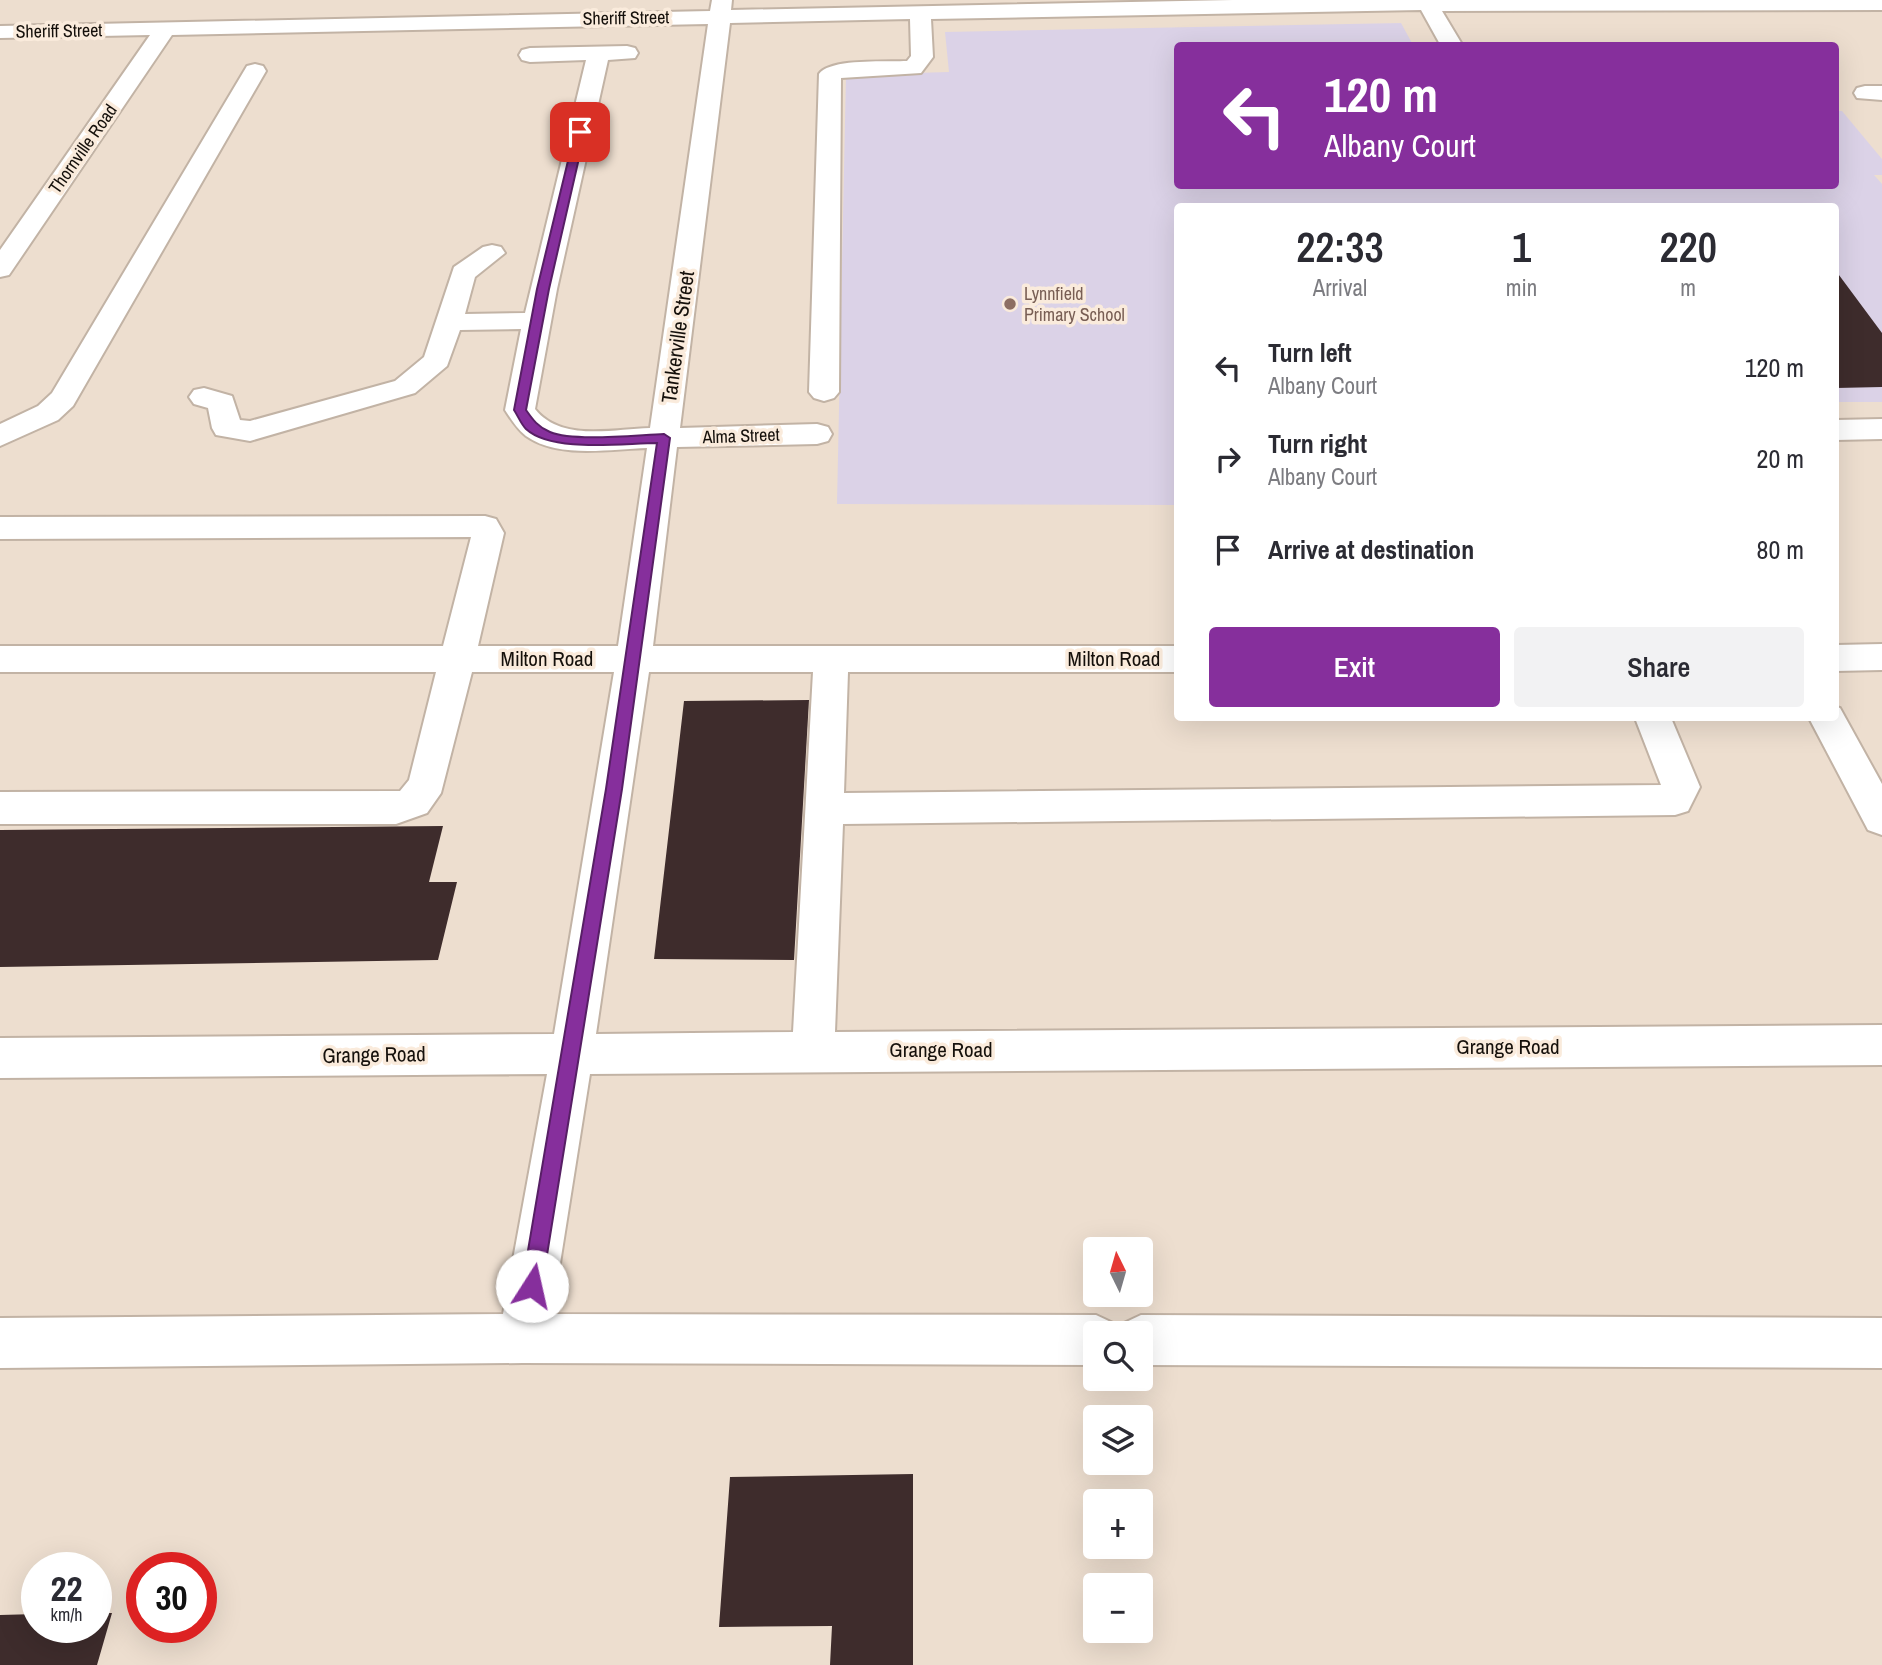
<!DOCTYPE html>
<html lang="en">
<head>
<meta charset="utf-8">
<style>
  body { margin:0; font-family:"Archivo Narrow",sans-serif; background:#f2f2f3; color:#2b2b33; height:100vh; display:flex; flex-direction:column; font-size:26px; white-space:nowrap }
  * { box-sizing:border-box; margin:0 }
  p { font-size:23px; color:#7c7c81 }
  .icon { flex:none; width:38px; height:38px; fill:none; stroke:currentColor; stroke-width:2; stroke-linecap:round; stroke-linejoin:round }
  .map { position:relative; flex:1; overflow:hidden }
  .details { position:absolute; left:1174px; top:203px; width:665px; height:518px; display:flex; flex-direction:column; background:#fff; border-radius:7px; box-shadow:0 7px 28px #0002 }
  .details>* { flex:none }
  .guide { position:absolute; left:1174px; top:42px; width:665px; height:147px; border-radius:7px; box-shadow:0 7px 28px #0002; background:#862f9c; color:#fff; overflow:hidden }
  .needle { width:46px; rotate:355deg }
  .fabs { position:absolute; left:1083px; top:1237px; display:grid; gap:14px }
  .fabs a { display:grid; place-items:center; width:70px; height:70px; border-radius:7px; background:#fff; box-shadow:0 7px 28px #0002; font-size:35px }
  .speed { position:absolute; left:21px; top:1552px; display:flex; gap:14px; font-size:35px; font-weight:700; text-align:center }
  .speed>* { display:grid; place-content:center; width:91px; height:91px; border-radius:50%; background:#fff; box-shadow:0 7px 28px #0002; line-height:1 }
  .speed small { font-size:18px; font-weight:400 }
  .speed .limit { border:10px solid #d22; background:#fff; color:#111 }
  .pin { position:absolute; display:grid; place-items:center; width:60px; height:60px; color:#fff; margin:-30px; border-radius:14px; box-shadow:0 4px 10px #0006 }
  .me { position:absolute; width:77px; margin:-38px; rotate:10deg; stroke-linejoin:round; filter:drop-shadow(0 0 5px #0008) }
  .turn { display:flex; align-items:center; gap:24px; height:147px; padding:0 35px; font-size:32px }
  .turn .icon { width:91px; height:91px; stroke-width:2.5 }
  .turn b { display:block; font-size:49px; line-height:60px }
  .eta { display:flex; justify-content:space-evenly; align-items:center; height:119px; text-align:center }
  .eta b { font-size:42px; font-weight:600; line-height:49px }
  .action { display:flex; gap:14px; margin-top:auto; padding:14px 35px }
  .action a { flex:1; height:80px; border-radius:7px; background:#862f9c; color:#fff; font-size:28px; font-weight:600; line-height:80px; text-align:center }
  .action a+a { background:#f2f2f3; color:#2b2b33 }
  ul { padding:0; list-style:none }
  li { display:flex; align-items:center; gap:21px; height:91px; padding:0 35px }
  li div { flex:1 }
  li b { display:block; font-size:26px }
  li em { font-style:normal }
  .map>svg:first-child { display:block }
  .education { fill:#dbd2e7 }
  .building { fill:#3e2c2c }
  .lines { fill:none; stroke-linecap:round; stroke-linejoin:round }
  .minor-casing { stroke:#c2b3a5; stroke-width:4 }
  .minor { fill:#fff; fill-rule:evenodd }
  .route { fill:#862f9c; stroke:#571f65; stroke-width:2 }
  .education-dot { fill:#8d6e63; stroke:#faebdc; stroke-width:2.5 }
  .labels { text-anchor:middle; stroke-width:7; stroke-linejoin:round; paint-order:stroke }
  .far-street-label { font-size:18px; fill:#15100b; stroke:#faebdc }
  .far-education-label { font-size:18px; fill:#785e54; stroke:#faebdc; text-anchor:start }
  .street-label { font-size:21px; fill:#15100b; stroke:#faebdc }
</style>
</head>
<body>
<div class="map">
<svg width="1882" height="1665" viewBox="0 0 1882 1665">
  <rect width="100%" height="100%" fill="#eddecf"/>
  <path class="education" d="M1401,23L1413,45L1178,46V186H1836V111H1842L1882,159V175H1874L1882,184V402H1836V206H1178V505L837,504L846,75L949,72L945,32Z"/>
  <path class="building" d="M1836,271L1882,333V387L1836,388Z
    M809,700L794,960L654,959L684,701Z
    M443,826L429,882H457L438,960L0,967V830Z
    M913,1474V1665H830L832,1626L719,1627L730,1477Z
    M96,1613H112L97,1665H0V1615L37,1614V1628H96Z"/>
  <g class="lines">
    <g class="minor-casing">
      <path id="minor" d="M712,0H732L731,10L1233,0H1882V10L1442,11L1463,46H1441L1421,10L931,19L933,57L921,73L841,78L839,392L834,398L824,401L814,398L809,392L819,74C830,58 887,62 907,61L911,56L910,19L730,23L680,428L817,424L828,427L832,434L828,441L817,444L677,447L653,646H1178V672H848L844,793L1661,785L1635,718H1671L1700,787L1688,811L1675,815L843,824L835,1032L1882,1025V1065L590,1074L552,1314L1096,1315L1113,1323L1118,1334H1096V1365L523,1363L0,1368V1318L503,1314L547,1074L0,1078V1038L554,1034L614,672H472L441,793L427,813L396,824H0V792L400,791L409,780L436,672H0V646H443L471,537L0,539V517L485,516L496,519L504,533L478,646H618L647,448C611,449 558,459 526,436C517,429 511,419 505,410L521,329L460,330L447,366L415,393L250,441L216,435L212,428L208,408L194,404L189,397L194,390L204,388L232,396L240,420L250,421L395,381L424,357L454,267L483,247L492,245L501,247L505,253L475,277L465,314L525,313L586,60L530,62L522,60L519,55L522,50L530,48L627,46L635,48L638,53L635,58L608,60L557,289L535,409C561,442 613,429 650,428L708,24L172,35L9,275L0,277V250L150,35L0,38V26L710,11ZM649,672H813L793,1032L596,1034Z
        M255,64L263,66L266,71L73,406L58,420L0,446V424L38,406L52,393L244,71L247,66Z
        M1865,86H1882V100L1857,98L1854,93L1857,88Z
        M1882,419V439L1836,440V420Z
        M1882,644V670L1836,671V645Z
        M1836,707L1840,708L1882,784V835L1868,830L1809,718H1836Z
        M1141,1315L1882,1318V1368L1141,1365V1334H1119L1124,1323Z"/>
    </g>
    <use href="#minor" class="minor"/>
  </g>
  <path class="route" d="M580,129L585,132L549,289L526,410C533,420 538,427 550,432C574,442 636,435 664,434L670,438L622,789L542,1286L539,1293L532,1296L525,1293L522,1286L606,789L657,443C623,443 552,453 526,429C521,424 518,416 514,410L537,289L575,132Z"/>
  <circle class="education-dot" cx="1010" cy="304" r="7"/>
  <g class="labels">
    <g class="far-street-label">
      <text transform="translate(626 18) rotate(-1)" y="6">Sheriff Street</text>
      <text transform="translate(59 31) rotate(-1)" y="6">Sheriff Street</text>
      <text transform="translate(83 149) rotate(-55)" y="6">Thornville Road</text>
      <text transform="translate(741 436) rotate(-2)" y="6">Alma Street</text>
    </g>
    <g class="far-education-label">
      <text x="1024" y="300">Lynnfield<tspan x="1024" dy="21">Primary School</tspan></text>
    </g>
    <g class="street-label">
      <text transform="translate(678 337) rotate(-82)" y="7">Tankerville Street</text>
      <text x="547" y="666">Milton Road</text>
      <text x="1114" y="666">Milton Road</text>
      <text x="1508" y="1054">Grange Road</text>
      <text x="941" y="1057">Grange Road</text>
      <text transform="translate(374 1055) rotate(-1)" y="7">Grange Road</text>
    </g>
  </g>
</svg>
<div class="fabs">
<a><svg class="needle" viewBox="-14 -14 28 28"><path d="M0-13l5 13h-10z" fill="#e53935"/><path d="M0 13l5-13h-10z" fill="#7c7c81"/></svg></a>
<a><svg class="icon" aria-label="search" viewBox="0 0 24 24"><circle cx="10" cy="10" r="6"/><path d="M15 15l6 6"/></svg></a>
<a><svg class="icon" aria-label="layers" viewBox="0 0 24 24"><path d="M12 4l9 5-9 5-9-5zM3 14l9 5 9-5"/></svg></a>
<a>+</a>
<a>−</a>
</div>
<div class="speed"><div>22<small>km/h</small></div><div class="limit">30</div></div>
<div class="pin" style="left:580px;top:132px;background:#d93025"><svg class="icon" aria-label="arrive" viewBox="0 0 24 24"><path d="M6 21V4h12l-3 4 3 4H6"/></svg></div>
<svg class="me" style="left:532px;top:1286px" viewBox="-20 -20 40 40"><circle r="19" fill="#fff"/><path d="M0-13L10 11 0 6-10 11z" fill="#862f9c"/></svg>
<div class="guide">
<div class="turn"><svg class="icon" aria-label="left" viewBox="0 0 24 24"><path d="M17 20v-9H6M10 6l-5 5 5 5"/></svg><div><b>120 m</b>Albany Court</div></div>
</div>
<section class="details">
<div class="eta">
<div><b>22:33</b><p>Arrival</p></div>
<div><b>1</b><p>min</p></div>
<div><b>220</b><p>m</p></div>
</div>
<ul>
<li><svg class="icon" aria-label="left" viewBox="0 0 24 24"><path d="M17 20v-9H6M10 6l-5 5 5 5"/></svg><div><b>Turn left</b><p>Albany Court</p></div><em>120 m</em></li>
<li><svg class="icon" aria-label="right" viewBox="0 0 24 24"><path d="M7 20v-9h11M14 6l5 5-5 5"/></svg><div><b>Turn right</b><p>Albany Court</p></div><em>20 m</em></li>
<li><svg class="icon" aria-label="arrive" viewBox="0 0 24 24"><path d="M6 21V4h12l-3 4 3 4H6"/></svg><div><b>Arrive at destination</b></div><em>80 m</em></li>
</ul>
<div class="action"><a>Exit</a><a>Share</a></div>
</section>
</div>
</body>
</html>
